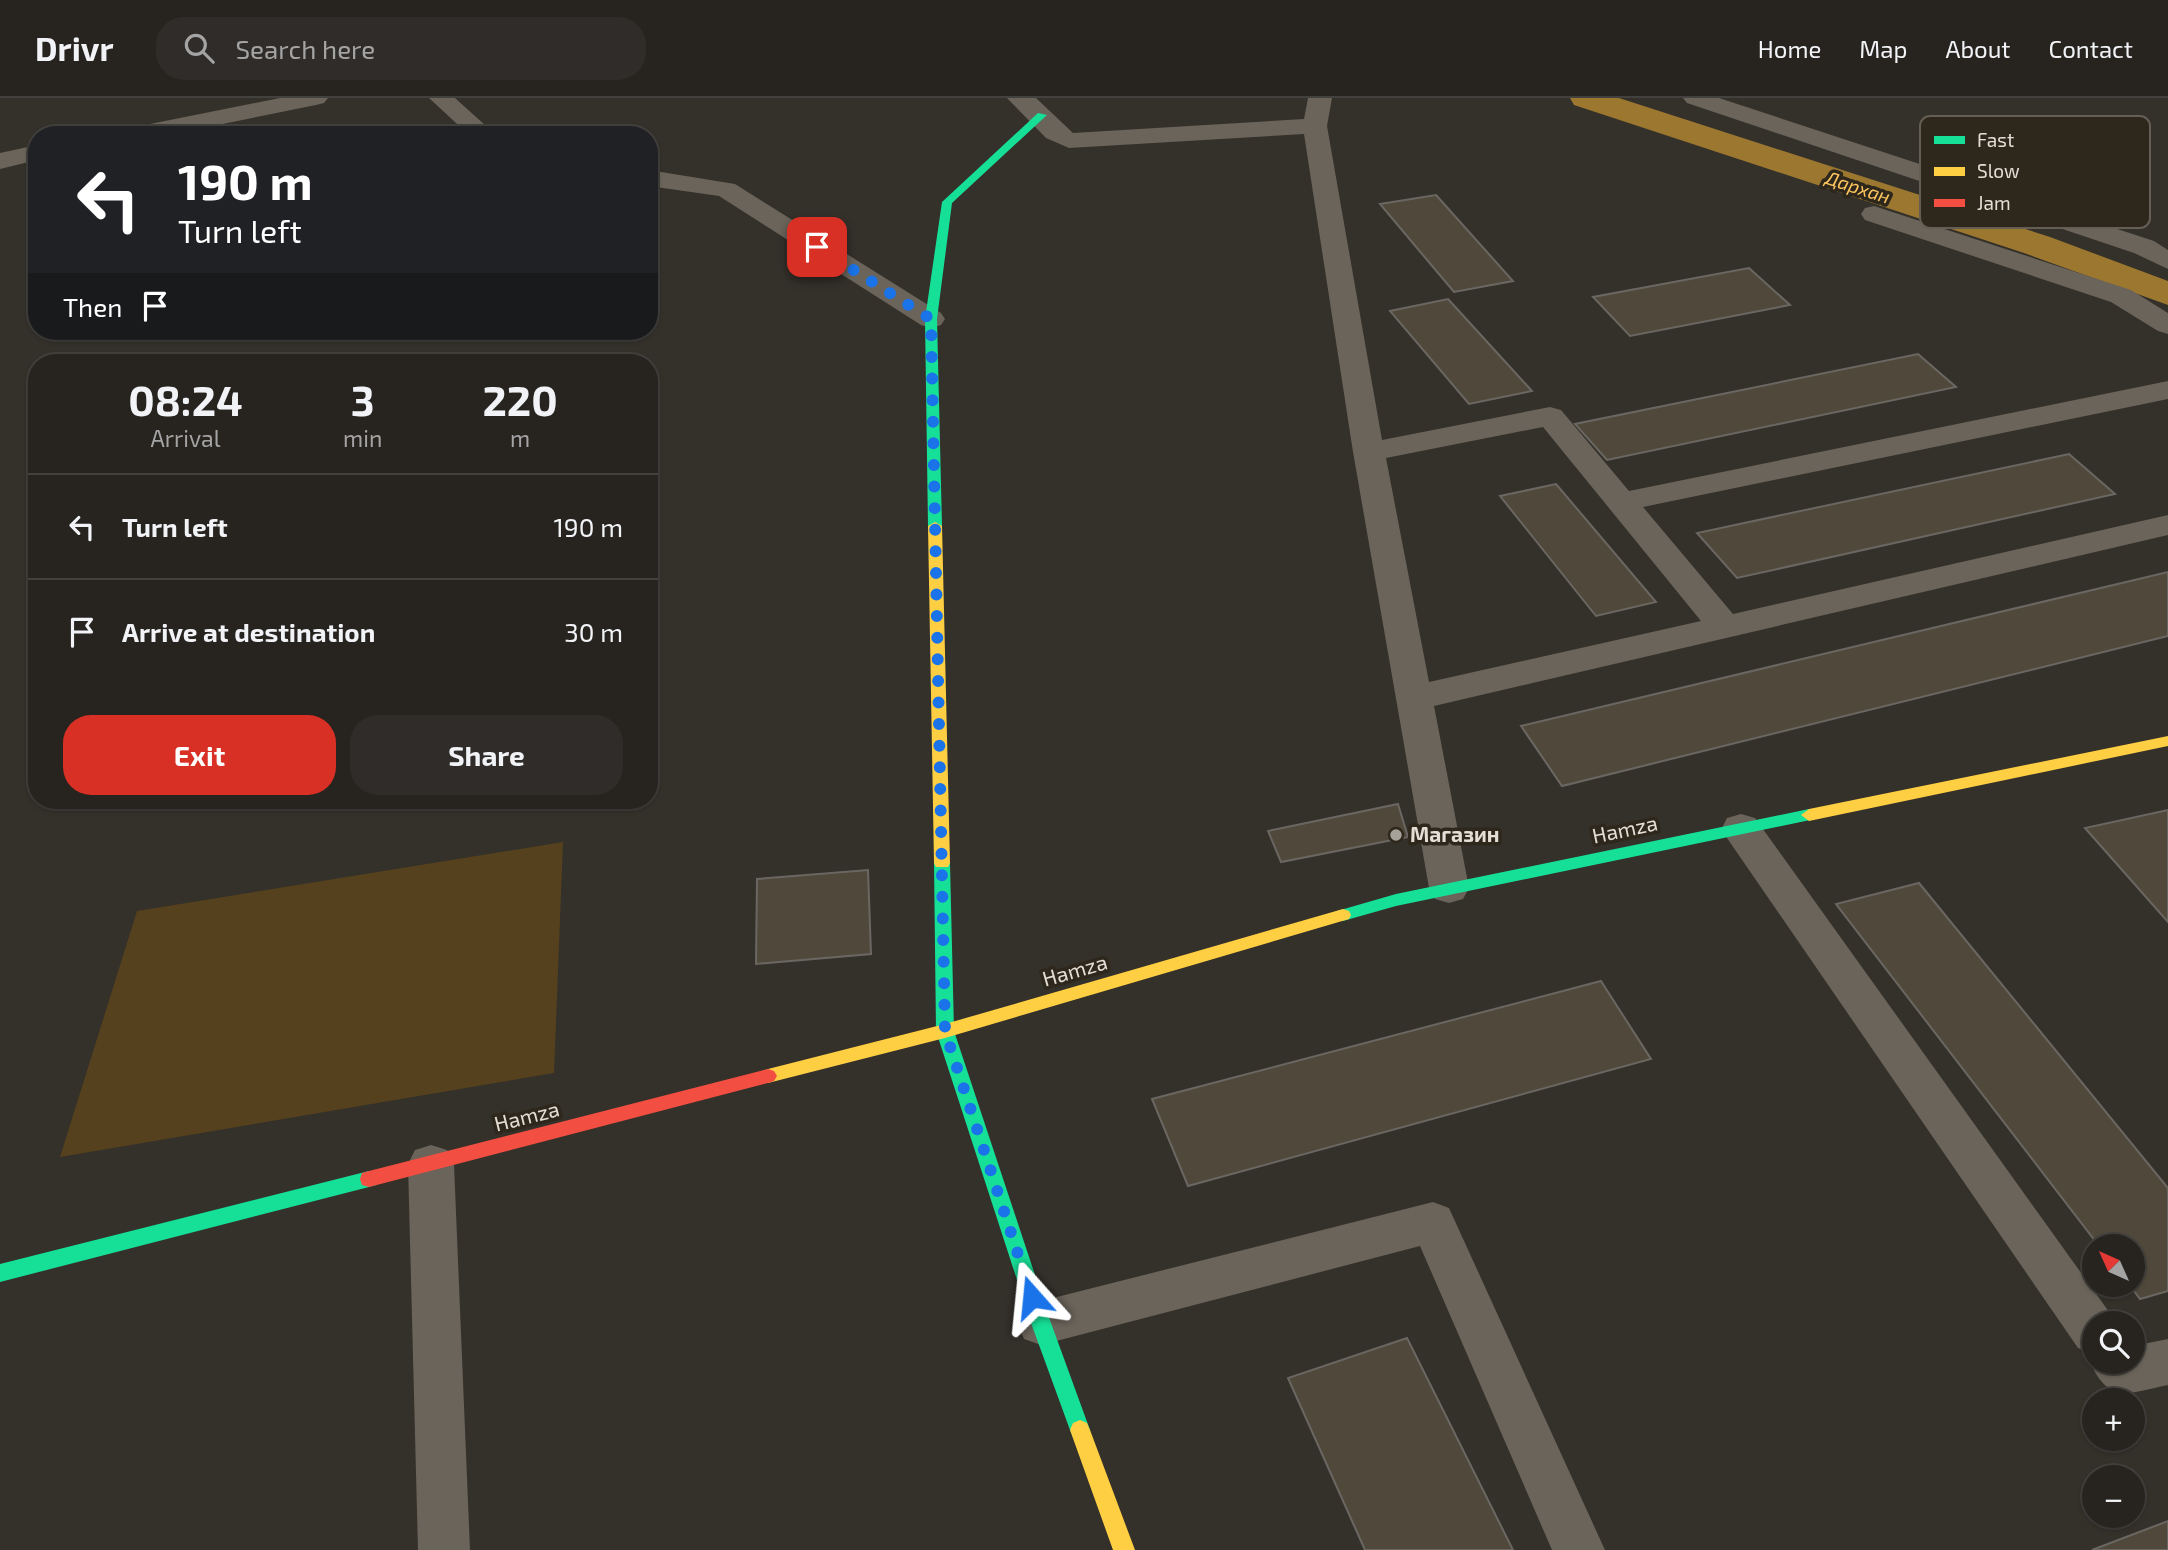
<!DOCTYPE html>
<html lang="en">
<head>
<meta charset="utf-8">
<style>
  body { margin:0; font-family:"Exo 2",sans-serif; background:#2f2c29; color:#f1f3f6; height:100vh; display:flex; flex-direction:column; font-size:26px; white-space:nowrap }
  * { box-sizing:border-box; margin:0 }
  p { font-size:23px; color:#a4a4a5 }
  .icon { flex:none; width:38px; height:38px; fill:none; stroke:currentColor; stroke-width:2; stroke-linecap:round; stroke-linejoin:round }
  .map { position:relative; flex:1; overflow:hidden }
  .panel { position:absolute; left:28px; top:256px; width:630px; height:455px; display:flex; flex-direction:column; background:#272420; border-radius:28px; box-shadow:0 2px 5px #0004,0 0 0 2px #43413e }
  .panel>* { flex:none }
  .top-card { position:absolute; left:28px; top:28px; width:630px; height:214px; border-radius:28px; box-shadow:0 2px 5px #0004,0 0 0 2px #43413e; background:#202124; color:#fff; overflow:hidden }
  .needle { width:46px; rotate:315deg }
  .tools { position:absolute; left:2082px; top:1136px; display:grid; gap:14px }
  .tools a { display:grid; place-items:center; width:63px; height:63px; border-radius:50%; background:#272420; box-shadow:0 2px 5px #0004,0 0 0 2px #43413e; font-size:35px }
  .pin { position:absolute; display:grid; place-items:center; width:60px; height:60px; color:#fff; margin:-30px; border-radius:14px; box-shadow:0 4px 10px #0006 }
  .me { position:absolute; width:77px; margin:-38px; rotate:342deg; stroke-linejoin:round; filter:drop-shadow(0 0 5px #0008) }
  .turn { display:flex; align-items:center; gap:24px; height:147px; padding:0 35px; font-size:32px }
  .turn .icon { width:91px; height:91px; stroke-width:2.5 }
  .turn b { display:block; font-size:49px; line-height:60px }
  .then { display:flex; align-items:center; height:66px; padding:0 35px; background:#0003; gap:14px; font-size:26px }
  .eta { display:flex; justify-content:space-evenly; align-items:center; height:119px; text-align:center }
  .eta b { font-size:42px; font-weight:700; line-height:49px }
  .button { display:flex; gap:14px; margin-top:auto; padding:14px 35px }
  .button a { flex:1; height:80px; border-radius:28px; background:#d93025; color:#fff; font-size:28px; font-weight:700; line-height:80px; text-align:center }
  .button a+a { background:#2f2c29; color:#f1f3f6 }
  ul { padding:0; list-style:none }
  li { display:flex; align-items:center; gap:21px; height:105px; padding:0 35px; border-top:2px solid #43413e }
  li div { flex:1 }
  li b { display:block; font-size:26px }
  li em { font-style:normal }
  header { display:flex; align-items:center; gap:42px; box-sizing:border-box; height:98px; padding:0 35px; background:#272420; border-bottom:2px solid #43413e }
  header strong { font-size:33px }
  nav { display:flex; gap:38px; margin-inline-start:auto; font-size:24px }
  .search { width:490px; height:63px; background:#2f2c29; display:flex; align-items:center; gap:18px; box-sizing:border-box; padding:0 24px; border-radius:28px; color:#a4a4a5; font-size:26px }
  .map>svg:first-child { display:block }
  .green { fill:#55411d }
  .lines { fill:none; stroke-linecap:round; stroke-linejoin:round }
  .canal { fill:#9c7730; fill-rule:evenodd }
  .building { fill:#50493b; stroke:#6a6762; stroke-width:2 }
  .street { fill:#6a645a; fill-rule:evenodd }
  .fast { fill:#16e098; fill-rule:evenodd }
  .slow { fill:#ffcf43; fill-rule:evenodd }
  .jam { fill:#f24e42; fill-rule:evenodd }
  .route { stroke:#1a73e8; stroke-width:12; stroke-dasharray:0 21.6 }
  .poi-dot { fill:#a6a29a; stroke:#2e271c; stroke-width:2.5 }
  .labels { text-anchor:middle; stroke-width:7; stroke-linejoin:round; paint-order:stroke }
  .far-water-label { font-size:19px; font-style:italic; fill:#fdc65f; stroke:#2e271c }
  .street-label { font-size:21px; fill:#e3dfd7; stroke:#2e271c }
  .poi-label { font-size:21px; font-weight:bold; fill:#e3dfd7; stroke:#2e271c; text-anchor:start }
  .key { fill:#2e271c; stroke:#645e54; stroke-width:2 }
  .key-label { font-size:19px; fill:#e3dfd7 }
</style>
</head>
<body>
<header>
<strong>Drivr</strong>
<div class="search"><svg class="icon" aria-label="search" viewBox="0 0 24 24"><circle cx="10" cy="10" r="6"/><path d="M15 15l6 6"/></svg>Search here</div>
<nav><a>Home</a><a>Map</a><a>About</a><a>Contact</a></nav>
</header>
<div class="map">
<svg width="2168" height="1452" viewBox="0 0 2168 1452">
  <rect width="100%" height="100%" fill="#34302a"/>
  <path class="green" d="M563,744L554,975L60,1059L137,813Z"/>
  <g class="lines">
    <path class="canal" d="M1570,0H1619L2050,139L2168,183V207L2024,155L1574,7Z"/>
  </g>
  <path class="building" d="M1436,97L1513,183L1454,194L1380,106Z
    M1749,170L1790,207L1630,238L1593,199Z
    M1448,201L1532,293L1469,306L1390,213Z
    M1918,256L1956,289L1607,362L1575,326Z
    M2069,356L2115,396L1737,480L1697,435Z
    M1556,386L1656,504L1596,518L1500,398Z
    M2168,474V538L1562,688L1521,628Z
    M1398,706L1408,739L1281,764L1268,733Z
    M2168,712V824L2085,730Z
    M868,772L871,856L756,866L757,781Z
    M1919,785L2168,1090V1193L2140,1201L2129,1186H2133V1148H2099L1836,806Z
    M1601,883L1651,961L1188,1088L1152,1001Z
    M1407,1240L1513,1452H1365L1288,1280Z
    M2168,1423V1452H2092Z"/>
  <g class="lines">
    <path class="street" d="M280,0H328L324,5L316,7L168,37H118L121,32L130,30Z
      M429,0H455L496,37H469Z
      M1007,0H1036L1073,35L1304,21L1308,0H1332L1327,28L1382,342L1550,309L1561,312L1629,393L2168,283V301L1643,409L1733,516L2168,417V437L1434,608L1469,790L1463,801L1449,805L1435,801L1429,790L1353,354L1304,36L1069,50L1046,40ZM1543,329L1701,523L1429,584L1386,360Z
      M1683,0H1719L2154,143L2168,152V171L2134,155L1687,5Z
      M37,47V62L0,71V55Z
      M649,72L735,86L941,215L945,221L941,227L931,230L921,227L719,98L649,88Z
      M1874,108L2131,192L2168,215V236L2158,233L2111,204L1865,122L1861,116L1865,110Z
      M1741,716L1755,720L2112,1218L2115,1225H2095V1264H2133V1248L2168,1241V1287C2129,1295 2109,1307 2090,1264L2094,1256L2078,1250L1727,740L1722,730L1727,720Z
      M431,1047L447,1052L454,1066L470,1452H418L408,1066L415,1052Z
      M1433,1104L1449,1110L1605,1452H1552L1420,1148L1041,1247L1024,1241L1017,1225L1024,1209L1041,1203Z"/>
    <path class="fast" d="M1038,15L1047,17L952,105L937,221L942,428L935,432L928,428L925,221L942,104Z
      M1809,711L1815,713L1817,717L1815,721L1396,808L1343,823L1337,821L1335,817L1337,813L1396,796Z
      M942,759L948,761L950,765L954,933L1051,1225L1090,1332L1087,1339L1080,1342L1073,1339L1070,1332L1031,1225L936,933L934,765L936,761Z
      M369,1073L376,1075L378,1081L376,1087L369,1089L0,1184V1166Z"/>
    <path class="slow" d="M935,424L942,428L950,765L948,769H936L934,765L928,428Z
      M2168,638V648L1809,723L1801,717L1809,711Z
      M1343,811L1349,813L1351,817L1349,821L945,940L768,985L762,983L759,978L762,973L768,971L945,926Z
      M1080,1322L1087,1325L1090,1332L1135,1452H1113L1070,1332L1073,1325Z"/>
    <path class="jam" d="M768,971L774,973L777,978L774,983L768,985L369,1089L362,1087L360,1081L362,1075L369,1073Z"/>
  </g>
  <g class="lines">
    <path class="route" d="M817,149L931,221L945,933L1032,1199"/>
  </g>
  <circle class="poi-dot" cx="1396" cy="737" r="7"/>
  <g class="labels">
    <g class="far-water-label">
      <text transform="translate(1858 89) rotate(18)" y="7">Дархан</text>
    </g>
    <g class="street-label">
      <text transform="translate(1625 732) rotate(-12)" y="7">Hamza</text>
      <text transform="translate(1075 873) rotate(-16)" y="7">Hamza</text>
      <text transform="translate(527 1019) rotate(-14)" y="7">Hamza</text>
    </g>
    <g class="poi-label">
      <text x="1410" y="744">Магазин</text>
    </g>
  </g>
  <rect x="1920" y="18" width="230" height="112" rx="10" class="key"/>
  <rect x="1934" y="38" width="31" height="8" fill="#16e098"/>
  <rect x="1934" y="69" width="31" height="9" fill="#ffcf43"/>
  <rect x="1934" y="101" width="31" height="8" fill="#f24e42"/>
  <g class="key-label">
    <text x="1977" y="49">Fast</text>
    <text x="1977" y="80">Slow</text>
    <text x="1977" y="112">Jam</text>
  </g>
</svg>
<div class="tools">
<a><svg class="needle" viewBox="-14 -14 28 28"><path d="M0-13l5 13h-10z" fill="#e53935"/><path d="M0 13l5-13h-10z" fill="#a4a4a5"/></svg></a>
<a><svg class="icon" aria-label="search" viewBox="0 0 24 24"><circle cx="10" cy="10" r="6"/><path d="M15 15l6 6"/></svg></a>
<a>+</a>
<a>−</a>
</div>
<div class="pin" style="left:817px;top:149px;background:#d93025"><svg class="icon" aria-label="arrive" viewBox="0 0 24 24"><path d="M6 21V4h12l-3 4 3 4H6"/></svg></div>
<svg class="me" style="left:1032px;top:1199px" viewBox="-20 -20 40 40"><path d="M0-17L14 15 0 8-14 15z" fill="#1a73e8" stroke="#fff" stroke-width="4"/></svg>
<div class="top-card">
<div class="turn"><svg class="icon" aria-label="left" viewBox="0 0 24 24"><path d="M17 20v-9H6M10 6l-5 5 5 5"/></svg><div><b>190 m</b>Turn left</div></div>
<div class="then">Then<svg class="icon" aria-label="arrive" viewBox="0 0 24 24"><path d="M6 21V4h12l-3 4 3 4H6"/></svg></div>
</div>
<section class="panel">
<div class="eta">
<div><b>08:24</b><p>Arrival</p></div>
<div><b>3</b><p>min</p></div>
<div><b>220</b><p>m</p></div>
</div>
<ul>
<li><svg class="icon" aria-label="left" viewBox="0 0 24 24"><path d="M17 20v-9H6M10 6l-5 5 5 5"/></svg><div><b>Turn left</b></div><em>190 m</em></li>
<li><svg class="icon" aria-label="arrive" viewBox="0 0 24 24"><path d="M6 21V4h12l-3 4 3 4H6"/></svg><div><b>Arrive at destination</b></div><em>30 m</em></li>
</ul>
<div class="button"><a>Exit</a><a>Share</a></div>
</section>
</div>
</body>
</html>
